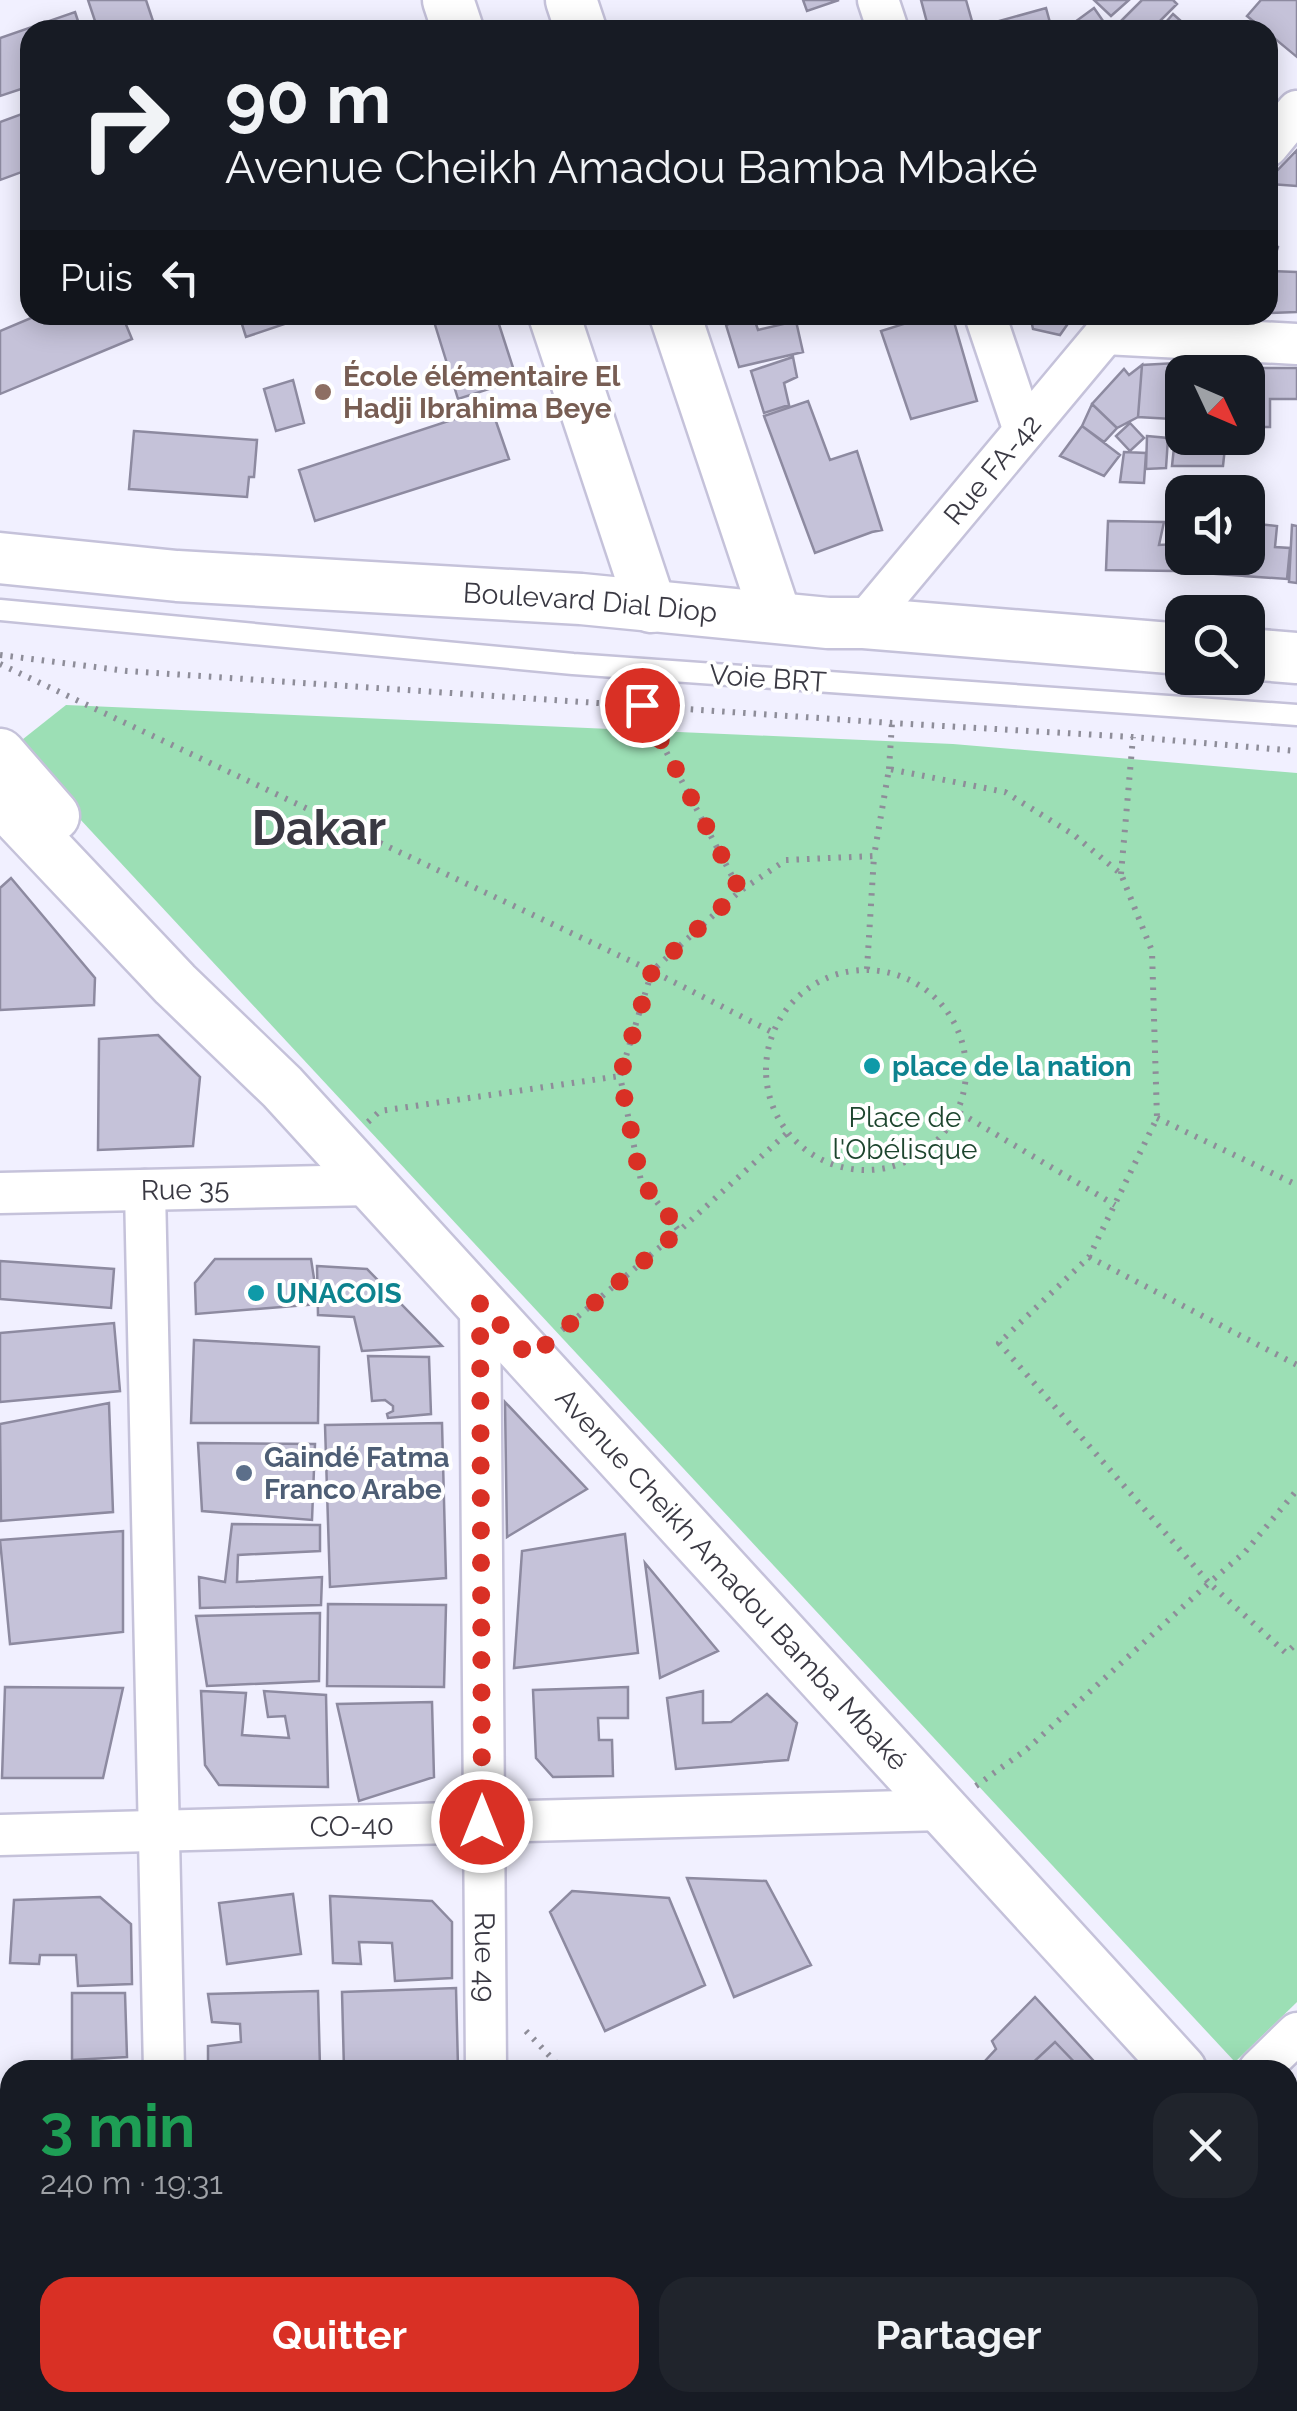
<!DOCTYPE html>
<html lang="fr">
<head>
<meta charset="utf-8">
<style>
  body { margin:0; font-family:Raleway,sans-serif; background:#20242c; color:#f1f3f6; height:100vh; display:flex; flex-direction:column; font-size:38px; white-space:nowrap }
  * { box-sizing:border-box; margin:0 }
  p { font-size:32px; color:#9ea1a6 }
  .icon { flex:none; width:55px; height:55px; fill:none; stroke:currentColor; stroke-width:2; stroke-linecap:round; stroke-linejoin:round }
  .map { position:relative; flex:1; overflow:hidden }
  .panel { position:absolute; left:0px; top:2060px; width:1298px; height:352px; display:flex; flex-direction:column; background:#171b24; border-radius:30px 30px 0 0; box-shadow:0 5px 25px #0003 }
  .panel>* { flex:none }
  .guide { position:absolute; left:20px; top:20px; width:1258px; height:305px; border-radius:30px; box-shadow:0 5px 25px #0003; background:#171b24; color:#f1f3f6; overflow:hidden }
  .needle { width:65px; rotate:134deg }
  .controls { position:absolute; left:1165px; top:355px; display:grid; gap:20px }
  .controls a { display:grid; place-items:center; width:100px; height:100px; border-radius:20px; background:#171b24; box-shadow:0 5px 25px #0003; font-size:50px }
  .pin { position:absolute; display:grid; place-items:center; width:85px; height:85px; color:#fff; margin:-42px; border:5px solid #fff; border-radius:50%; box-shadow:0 2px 10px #0007 }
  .me { position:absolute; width:110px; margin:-55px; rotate:0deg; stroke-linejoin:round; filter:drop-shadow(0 0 8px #0008) }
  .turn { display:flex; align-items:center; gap:35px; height:210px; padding:0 40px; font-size:45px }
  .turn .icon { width:130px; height:130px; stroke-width:2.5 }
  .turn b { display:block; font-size:70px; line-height:85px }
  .then { display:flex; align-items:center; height:95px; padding:0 40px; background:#0003; gap:20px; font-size:38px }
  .round { display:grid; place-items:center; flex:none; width:105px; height:105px; border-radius:30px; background:#20242c }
  .head { display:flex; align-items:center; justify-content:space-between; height:170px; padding:0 40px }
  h1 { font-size:60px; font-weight:700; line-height:75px; color:#1e9e55 }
  .primary-button { display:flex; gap:20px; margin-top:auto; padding:20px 40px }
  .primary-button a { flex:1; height:115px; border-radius:30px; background:#d93025; color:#fff; font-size:40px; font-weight:700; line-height:115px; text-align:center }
  .primary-button a+a { background:#20242c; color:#f1f3f6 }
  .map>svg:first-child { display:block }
  .green { fill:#9cdfb5 }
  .building { fill:#c5c2d9; stroke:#8d8aa0; stroke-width:2.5 }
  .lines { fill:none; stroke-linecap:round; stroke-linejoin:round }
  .service-casing { stroke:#c5c2da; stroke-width:25 }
  .minor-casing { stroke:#c5c2da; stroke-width:45 }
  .tertiary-casing { stroke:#c5c2da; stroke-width:55 }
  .path { stroke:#8e8d99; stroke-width:6; stroke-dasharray:2.5 8; stroke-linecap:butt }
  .service { stroke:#fff; stroke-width:20 }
  .minor { stroke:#fff; stroke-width:40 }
  .tertiary { stroke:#fff; stroke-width:50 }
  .route { stroke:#d93025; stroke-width:18; stroke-dasharray:0 32.4 }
  .education-dot { fill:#8d6e63; stroke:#fff; stroke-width:4 }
  .culture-dot { fill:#0f9aa8; stroke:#fff; stroke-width:4 }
  .service-dot { fill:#5c6f8a; stroke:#fff; stroke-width:4 }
  .labels { text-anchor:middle; stroke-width:8; stroke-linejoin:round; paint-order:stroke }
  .education-label { font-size:28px; font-weight:bold; fill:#785e54; stroke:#fff; text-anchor:start }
  .street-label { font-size:28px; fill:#3a3943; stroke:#fff }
  .culture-label { font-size:28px; font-weight:bold; fill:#0d838f; stroke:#fff; text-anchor:start }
  .park-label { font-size:28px; fill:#1d452e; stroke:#fff }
  .service-label { font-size:28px; font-weight:bold; fill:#4e5e75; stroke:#fff; text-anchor:start }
  .town-label { font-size:48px; font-weight:bold; fill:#3a3943; stroke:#fff }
</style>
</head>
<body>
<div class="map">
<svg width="1297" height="2411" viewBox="0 0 1297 2411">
  <rect width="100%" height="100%" fill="#f1f0ff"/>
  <path class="green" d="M66,705L953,744L1297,773V2002L1235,2062L13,747Z"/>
  <path class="building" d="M88,0H146L156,30H98Z
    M803,0H839L807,11Z
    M921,0H966L974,28L1046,8L1052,30H929Z
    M1094,0H1129L1111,16Z
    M1142,0H1173L1177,4L1151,30H1127L1119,23Z
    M1261,0H1297V57L1268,33V30H1264L1247,16Z
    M1094,8L1108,28L1064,30Z
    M75,12L81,30H30V86L0,96V38Z
    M1173,14L1191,30H1159Z
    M30,111V169L0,180V122Z
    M1297,150V186L1270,184L1275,178L1273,175Z
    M1268,239L1278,247L1270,271L1297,272V312L1268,313Z
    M38,315H122L132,339L0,394V331Z
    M239,315H311L246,337Z
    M432,315H496L517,380L458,399Z
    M749,315H753L758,330L796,321L803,352L739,367L726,325Z
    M932,315H952L977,401L911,419L881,331Z
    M1030,315H1074L1060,335L1033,329Z
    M793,357L797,377L784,383L789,405L764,413L751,371Z
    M1176,363L1172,419L1138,417L1142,365Z
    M1191,364L1203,365V372H1190Z
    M1142,365L1138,417L1117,428L1092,404L1124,369L1129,375Z
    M1203,365L1233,367V372H1203Z
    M1239,368H1297V399H1270V427H1248V372H1239Z
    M293,380L304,423L276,431L264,389Z
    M1182,399V438H1226L1223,466H1172L1179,400Z
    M808,401L830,460L857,451L882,530L872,532L815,553L764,416Z
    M1092,404L1117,428L1104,442L1082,426Z
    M491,407L509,459L315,521L299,470Z
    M1130,423L1144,438L1130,451L1116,436Z
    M1082,426L1120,455L1104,476L1060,456Z
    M134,431L257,440L254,477H249L247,497L129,489Z
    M1147,436L1168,438L1166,468L1146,469Z
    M1124,452L1146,453L1144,483L1120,482Z
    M1181,503L1182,558H1245L1244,576L1176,571Z
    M1108,521L1164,522L1159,545L1177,544L1175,571L1106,570Z
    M1248,523L1277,526L1275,547L1290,548L1287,579L1244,576L1245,558H1248Z
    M1292,525L1297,526V583L1289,582Z
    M11,878L95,978L94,1005L0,1010V888Z
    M158,1035L200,1077L193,1146L98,1150L99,1039Z
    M215,1259H311L318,1304L196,1314L195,1283Z
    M0,1261L114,1269L111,1308L0,1299Z
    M317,1266L367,1269L442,1346L362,1351L354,1317L318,1315Z
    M114,1323L120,1391L0,1402V1333Z
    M194,1340L319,1347L318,1423H191Z
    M368,1356L429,1357L431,1414L388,1418L387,1414L393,1411V1406L385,1400L372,1401Z
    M505,1402L587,1489L507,1537Z
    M109,1403L113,1512L1,1521L0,1424Z
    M442,1423L446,1578L330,1587L325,1425Z
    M198,1443L315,1444L312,1520L202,1511Z
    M232,1524L320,1525V1551L238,1555L237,1582L322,1577L321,1605L200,1608L199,1577L225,1582Z
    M123,1531V1632L10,1644L0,1540Z
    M625,1534L638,1653L514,1668L522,1551Z
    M645,1563L718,1651L660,1678Z
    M328,1604L446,1605L444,1687L327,1686Z
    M320,1613L319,1681L207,1686L196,1616Z
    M5,1687L123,1688L103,1778H2Z
    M628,1687V1718H598L599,1740H612L613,1776L553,1777L536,1758L533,1690Z
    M201,1691L246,1693L242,1735L289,1738L285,1716L268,1717L264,1691L326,1695L328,1787L219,1785L205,1765Z
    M703,1691V1723L731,1722L767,1694L797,1723L788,1760L676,1769L667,1698Z
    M432,1702L434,1777L359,1801L337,1704Z
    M687,1878L766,1881L811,1965L734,1997Z
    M572,1891L669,1898L705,1985L605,2031L550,1912Z
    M293,1894L301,1954L227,1964L219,1903Z
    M330,1896L432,1901L452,1922V1978L395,1981L392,1943L359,1942L361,1964L333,1963Z
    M100,1897L131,1924L132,1984L78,1986L76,1955H40L39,1964L10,1963L14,1900Z
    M456,1988L458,2067L344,2070L342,1992Z
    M318,1991L320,2068L208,2070V2046L241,2042L240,2024L212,2022L208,1994Z
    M72,1993H125L127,2057L72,2060Z
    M1035,1997L1102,2070H1082L1055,2042L1025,2070H999L985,2061L996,2049L992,2041Z
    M1055,2042L1082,2070H1025Z
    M0,2293L10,2294V2346H0Z
    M224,2402H281V2411H223Z
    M283,2402H340V2411H283Z
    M708,2402H866L856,2411H701Z"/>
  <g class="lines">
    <g class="service-casing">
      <path id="service" d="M0,610L573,664L1297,715"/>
    </g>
    <g class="minor-casing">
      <g id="minor">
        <path d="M878,0L888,30"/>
        <path d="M1268,146L1297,111"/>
        <path d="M985,315L1024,431"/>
        <path d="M1105,334L1297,344"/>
        <path id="s1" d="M864,623L1121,315"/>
        <path d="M145,1190L164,2070"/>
        <path id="s2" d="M0,1193L372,1185"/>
        <path id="s3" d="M480,1302L486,2070"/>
        <path id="s4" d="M0,1835L943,1810"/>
        <path d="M1259,2070L1297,2033"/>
        <path d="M1288,2127L1297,2118"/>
        <path d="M171,2402V2411"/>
        <path d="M496,2402V2411"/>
        <path d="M1140,2402L1148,2411"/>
        <path d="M921,2411L931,2402"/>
      </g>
    </g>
    <g class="tertiary-casing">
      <g id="tertiary">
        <path d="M448,0L458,30"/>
        <path d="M571,0L581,30"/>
        <path d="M554,315L651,607"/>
        <path d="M675,315L776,617"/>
        <path id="s5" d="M0,558L177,576L581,599L828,623H864L1182,649"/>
        <path d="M1248,654L1297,658"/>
        <path d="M0,754L54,816"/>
        <path id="s6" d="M0,799L175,984L282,1087L1181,2070"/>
        <path d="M1288,2187L1297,2198"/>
      </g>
    </g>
    <path class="path" d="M0,655L127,671L892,723L1133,737L1297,751
      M0,664L652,971L772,1032
      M642,706L740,891
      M889,769L892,723
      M1121,874L1133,737
      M867,969L874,856
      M766 1070a100 100 0 1 1 200 0a100 100 0 1 1-200 0Z
      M960,1113L1115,1205
      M1157,1118L1297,1185
      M368,1122L380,1111L620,1076
      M786,1134L679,1231L641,1181L620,1076L652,971L740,891L786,860L874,856L889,769L1005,792L1074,835L1121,874L1152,951L1157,1118L1089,1257L999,1343L1209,1583L1245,1552L1297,1490
      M1089,1257L1297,1365
      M562,1330L679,1231
      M976,1786L1027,1749L1209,1583L1286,1653L1297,1643
      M526,2031L563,2070
      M669,2411L675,2402"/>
    <use href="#service" class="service"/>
    <use href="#minor" class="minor"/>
    <use href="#tertiary" class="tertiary"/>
  </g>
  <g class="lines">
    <path class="route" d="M482,1822L480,1302L530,1358L680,1230L641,1181L620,1076L652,971L740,890L642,705"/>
  </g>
  <circle class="education-dot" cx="323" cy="392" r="10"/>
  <g class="culture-dot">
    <circle cx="872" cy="1066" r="10"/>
    <circle cx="256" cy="1293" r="10"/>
  </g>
  <circle class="service-dot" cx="244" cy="1473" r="10"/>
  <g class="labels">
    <g class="education-label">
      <text x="343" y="386">École élémentaire El<tspan x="343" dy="32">Hadji Ibrahima Beye</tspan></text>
    </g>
    <g class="street-label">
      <text dy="10" stroke="none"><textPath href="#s1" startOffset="200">Rue FA-42</textPath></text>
      <text dy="10" stroke="none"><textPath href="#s5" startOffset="592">Boulevard Dial Diop</textPath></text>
      <text transform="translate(768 678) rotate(4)" y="10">Voie BRT</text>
      <text dy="10" stroke="none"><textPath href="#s2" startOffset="185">Rue 35</textPath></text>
      <text dy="10" stroke="none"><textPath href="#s6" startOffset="1070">Avenue Cheikh Amadou Bamba Mbaké</textPath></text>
      <text dy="10" stroke="none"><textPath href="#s4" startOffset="352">CO-40</textPath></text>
      <text dy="10" stroke="none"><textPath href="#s3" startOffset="655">Rue 49</textPath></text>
    </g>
    <g class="culture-label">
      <text x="892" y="1076">place de la nation</text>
      <text x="276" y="1303">UNACOIS</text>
    </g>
    <g class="park-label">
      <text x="905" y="1127">Place de<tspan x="905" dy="32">l'Obélisque</tspan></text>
    </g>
    <g class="service-label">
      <text x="264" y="1467">Gaindé Fatma<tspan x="264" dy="32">Franco Arabe</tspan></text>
    </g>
    <g class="town-label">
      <text x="319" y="845">Dakar</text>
    </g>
  </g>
</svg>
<div class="controls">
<a><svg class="needle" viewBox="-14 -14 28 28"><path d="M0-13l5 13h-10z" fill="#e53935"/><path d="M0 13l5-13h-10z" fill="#9ea1a6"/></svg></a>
<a><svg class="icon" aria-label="sound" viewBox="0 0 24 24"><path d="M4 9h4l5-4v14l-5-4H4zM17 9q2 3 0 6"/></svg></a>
<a><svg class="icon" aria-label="search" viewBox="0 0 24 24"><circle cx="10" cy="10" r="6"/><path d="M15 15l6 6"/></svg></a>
</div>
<div class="pin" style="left:642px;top:705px;background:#d93025"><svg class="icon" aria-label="arrive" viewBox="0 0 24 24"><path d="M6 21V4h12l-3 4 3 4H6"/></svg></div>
<svg class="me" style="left:482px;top:1822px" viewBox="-20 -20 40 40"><circle r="17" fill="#d93025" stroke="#fff" stroke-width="3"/><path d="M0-11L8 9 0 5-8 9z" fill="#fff"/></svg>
<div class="guide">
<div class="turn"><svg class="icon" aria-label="right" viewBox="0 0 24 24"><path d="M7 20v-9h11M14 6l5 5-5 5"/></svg><div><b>90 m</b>Avenue Cheikh Amadou Bamba Mbaké</div></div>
<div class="then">Puis<svg class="icon" aria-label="left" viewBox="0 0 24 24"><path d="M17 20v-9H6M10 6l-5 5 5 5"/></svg></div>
</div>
<section class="panel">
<div class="head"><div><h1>3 min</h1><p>240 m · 19:31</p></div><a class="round"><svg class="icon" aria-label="close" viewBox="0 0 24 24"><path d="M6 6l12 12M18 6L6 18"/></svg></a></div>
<div class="primary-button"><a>Quitter</a><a>Partager</a></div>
</section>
</div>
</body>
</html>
